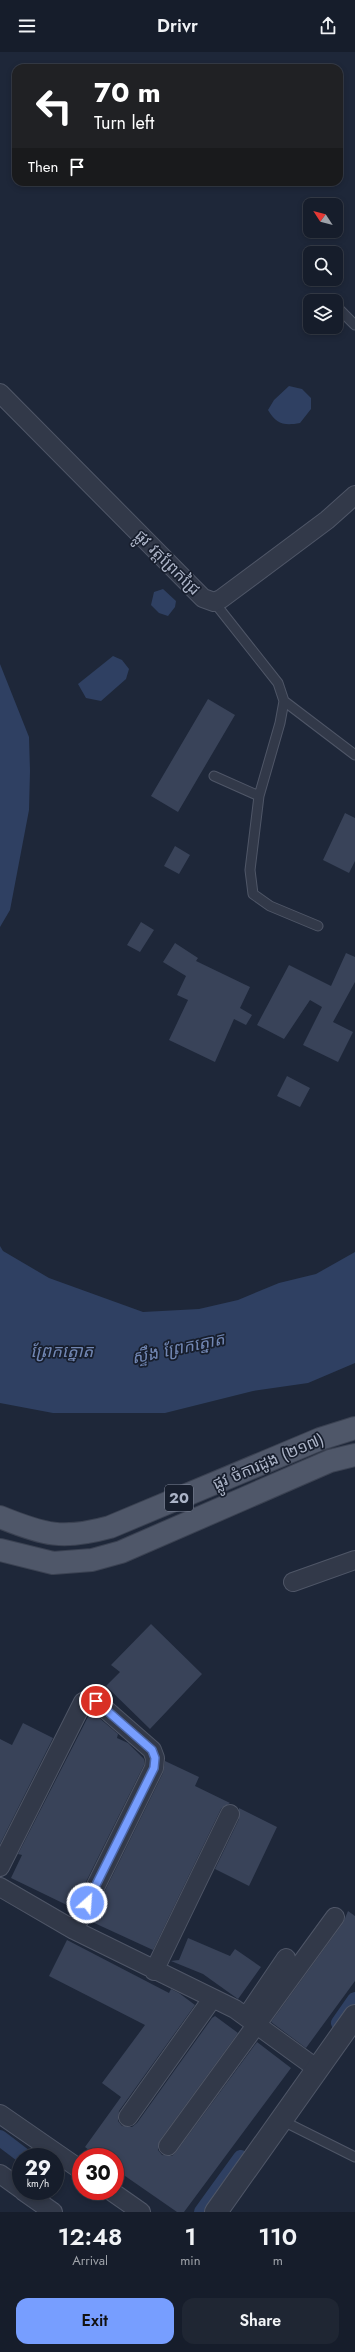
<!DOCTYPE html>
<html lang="en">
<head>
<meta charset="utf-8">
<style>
  body { margin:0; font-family:Jost,"Noto Sans Khmer",sans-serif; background:#1f2633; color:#f1f3f6; height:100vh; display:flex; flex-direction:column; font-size:15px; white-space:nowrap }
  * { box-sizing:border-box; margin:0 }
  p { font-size:13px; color:#9ea2a9 }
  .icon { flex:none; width:22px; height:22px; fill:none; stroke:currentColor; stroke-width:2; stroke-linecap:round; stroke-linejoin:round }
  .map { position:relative; height:2160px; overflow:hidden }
  .side { display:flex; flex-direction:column; background:#161d2b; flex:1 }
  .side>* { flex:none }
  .top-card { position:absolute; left:12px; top:12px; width:331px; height:122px; border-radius:12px; box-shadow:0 2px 6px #0003,0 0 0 1px #353b47; background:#202124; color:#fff; overflow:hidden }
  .needle { width:26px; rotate:306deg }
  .fabs { position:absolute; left:303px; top:146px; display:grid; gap:8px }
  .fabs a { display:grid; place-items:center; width:40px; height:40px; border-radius:8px; background:#161d2b; box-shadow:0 2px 6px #0003,0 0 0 1px #353b47; font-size:20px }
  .speed { position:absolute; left:12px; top:2096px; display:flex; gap:8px; font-size:20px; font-weight:700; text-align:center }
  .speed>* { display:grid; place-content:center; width:52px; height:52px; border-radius:50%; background:#161d2b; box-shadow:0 2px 6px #0003,0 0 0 1px #353b47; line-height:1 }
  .speed small { font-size:10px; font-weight:400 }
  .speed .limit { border:6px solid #d22; background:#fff; color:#111 }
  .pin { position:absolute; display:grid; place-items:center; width:34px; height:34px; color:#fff; margin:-17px; border:2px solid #fff; border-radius:50%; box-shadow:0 1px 4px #0007 }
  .me { position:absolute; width:44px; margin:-22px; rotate:26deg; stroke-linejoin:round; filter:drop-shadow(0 0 3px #0008) }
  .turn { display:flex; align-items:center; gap:14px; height:84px; padding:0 16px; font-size:18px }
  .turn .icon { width:52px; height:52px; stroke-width:2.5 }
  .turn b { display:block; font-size:28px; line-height:34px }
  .then { display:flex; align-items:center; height:38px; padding:0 16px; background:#0003; gap:8px; font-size:15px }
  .eta { display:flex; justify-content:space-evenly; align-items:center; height:68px; text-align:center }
  .eta b { font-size:24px; font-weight:600; line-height:28px }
  .action { display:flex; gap:8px; margin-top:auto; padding:8px 16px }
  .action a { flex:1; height:46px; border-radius:12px; background:#779eff; color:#111; font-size:16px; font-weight:600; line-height:46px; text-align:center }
  .action a+a { background:#1f2633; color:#f1f3f6 }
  header { display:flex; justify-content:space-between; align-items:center; height:52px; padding:0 16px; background:#161d2b; font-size:18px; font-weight:600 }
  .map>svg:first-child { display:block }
  .water { fill:#2f4062 }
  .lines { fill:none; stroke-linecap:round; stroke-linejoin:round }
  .canal { stroke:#2f4062; stroke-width:16 }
  .building { fill:#394359 }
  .service-casing { stroke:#4f5667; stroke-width:11 }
  .minor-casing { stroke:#4f5667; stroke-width:20 }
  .tertiary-casing { stroke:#4f5667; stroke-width:24 }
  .primary-casing { stroke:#3b4252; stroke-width:24 }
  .service { stroke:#323949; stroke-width:9 }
  .minor { stroke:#323949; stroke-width:18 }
  .tertiary { stroke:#323949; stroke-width:22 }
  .primary { stroke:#4f5769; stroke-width:22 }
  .route-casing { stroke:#4d67a6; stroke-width:10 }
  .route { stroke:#779eff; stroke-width:7 }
  .labels { text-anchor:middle; stroke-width:3.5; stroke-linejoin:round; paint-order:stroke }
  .shield { fill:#171e2d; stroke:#7f8698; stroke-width:1 }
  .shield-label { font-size:15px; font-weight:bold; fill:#abb3c6 }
  .street-label { font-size:16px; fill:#abb3c6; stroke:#171e2d }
  .water-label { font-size:17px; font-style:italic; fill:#7186b2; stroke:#171e2d }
</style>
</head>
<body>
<header><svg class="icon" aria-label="menu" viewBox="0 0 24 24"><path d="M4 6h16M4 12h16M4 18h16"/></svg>Drivr<svg class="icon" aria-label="share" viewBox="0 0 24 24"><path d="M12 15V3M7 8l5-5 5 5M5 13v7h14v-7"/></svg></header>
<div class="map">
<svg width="355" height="2160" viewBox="0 0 355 2160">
  <rect width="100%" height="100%" fill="#1e2739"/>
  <path class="water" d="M289,334L302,337L311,346V357L300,371C284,374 276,372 268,358L274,348Z
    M163,537L176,549L175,555L168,564L159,561L151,553L154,540Z
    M113,604L122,608L129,617L126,627L101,649L86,646L78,632Z
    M0,612L29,685L30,719L29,758L10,858L0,875Z
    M0,1194L3,1199L49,1226L143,1260L199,1257L238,1248L279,1231L316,1222L355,1200V1311L308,1331L253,1339L165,1361H53L0,1351Z"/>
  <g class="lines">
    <path class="canal" d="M339,1971L355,1948
      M0,2086L25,2105
      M202,2160L241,2106"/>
  </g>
  <path class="building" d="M208,647L235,663L178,760L151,744Z
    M345,761L355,766V809L349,821L323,808Z
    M175,794L190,803L179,822L164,814Z
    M141,870L154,878L140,900L127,893Z
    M175,891L198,906L196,909L250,935L240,956L252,963L246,973L234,967L215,1010L169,988L188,948L177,943L186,924L163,910Z
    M346,901L355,905V930L333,970L353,980L338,1010L303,993L322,955L310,948L284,987L257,973L289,913L331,934Z
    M287,1024L310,1036L300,1055L277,1044Z
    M151,1572L202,1622L150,1677L106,1634L120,1620L111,1613Z
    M91,1659L118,1682L117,1686L128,1691L144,1707V1713L73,1856L11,1826L22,1803L18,1802Z
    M23,1671L53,1686L0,1792V1687L12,1693Z
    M165,1709L199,1725L195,1734L230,1751L221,1757L153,1898L90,1869L163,1721Z
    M239,1756L277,1775L249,1834L215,1817L239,1767Z
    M348,1859L355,1864V1929L306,1996L271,1970L343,1871Z
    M188,1886L230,1904L235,1897L261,1915L238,1947L203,1922L171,1909L179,1908Z
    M67,1888L169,1941L171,1937L179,1941L195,1953L119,2059L118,2069L122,2074L132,2075L137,2071L212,1966L215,1964L238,1981L160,2088L158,2098L162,2103L172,2104L176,2100L257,1990L291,2016L184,2160H177L115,2117V2105H98L85,2095L121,2045L102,2031L145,1973L49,1924Z"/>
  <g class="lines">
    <g class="service-casing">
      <path id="service" d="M337,255L355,273
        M214,550L278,631L284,649L280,671L259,744L250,818L253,842L270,854L318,874
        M284,649L355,703
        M214,724L259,744
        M281,2068L355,2105"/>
    </g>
    <g class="minor-casing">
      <path id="minor" d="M0,341L203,546L214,550L221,547L327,468L355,443
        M293,1530L355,1508
        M0,1815L83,1650L90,1647L96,1649L152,1698L155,1706L154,1716L74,1878
        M0,1835L74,1878L235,1957L316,2016
        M154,1919L230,1762
        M246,1965L286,1906
        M0,2062L81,2118
        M128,2065L212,1947
        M168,2094L335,1865
        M0,2122L21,2137
        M23,2139L53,2160
        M111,2139L141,2160"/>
    </g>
    <g class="tertiary-casing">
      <path id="tertiary" d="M216,2160L355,1964"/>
    </g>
    <g class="primary-casing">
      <path id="primary" d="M0,1465C44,1483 63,1488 110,1475L320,1387L355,1376
        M0,1498L53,1511L92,1508L121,1500L330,1409L355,1403"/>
    </g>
    <use href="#service" class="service"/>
    <use href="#minor" class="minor"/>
    <use href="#tertiary" class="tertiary"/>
    <use href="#primary" class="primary"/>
  </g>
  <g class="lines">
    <g class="route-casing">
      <path id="route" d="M87,1851L154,1716L155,1706L152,1698L96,1649"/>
    </g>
    <use href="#route" class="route"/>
  </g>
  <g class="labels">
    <rect class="shield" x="165" y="1433" width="28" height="26" rx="3"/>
    <g class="shield-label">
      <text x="179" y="1451">20</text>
    </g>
    <g class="street-label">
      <text transform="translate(168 510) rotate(45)" y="6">ផ្លូវ វត្តព្រែកជ្រៃ</text>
      <text transform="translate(268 1409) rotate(-23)" y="6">ផ្លូវ ចំការដូង (២១៧)</text>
    </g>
    <g class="water-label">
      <text transform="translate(178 1296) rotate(-12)" y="6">ស្ទឹង ព្រែកត្នោត</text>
      <text x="62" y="1305">ព្រែកត្នោត</text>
    </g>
  </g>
</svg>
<div class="fabs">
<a><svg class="needle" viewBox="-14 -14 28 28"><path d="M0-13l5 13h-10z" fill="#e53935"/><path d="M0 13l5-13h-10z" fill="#9ea2a9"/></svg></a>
<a><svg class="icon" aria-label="search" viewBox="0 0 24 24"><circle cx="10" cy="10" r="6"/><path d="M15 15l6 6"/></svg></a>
<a><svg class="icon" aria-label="layers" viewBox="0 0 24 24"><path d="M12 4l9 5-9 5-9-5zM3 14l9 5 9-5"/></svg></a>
</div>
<div class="speed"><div>29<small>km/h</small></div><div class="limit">30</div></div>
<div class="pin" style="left:96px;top:1649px;background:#d93025"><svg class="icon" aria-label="arrive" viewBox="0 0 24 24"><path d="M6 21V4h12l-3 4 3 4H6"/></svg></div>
<svg class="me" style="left:87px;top:1851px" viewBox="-20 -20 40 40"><circle r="17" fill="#779eff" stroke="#fff" stroke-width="3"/><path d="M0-11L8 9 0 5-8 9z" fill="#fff"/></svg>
<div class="top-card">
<div class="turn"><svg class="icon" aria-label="left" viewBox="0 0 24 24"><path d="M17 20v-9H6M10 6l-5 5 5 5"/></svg><div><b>70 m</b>Turn left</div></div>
<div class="then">Then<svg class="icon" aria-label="arrive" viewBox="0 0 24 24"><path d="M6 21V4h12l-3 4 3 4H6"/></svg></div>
</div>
</div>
<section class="side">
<div class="eta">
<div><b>12:48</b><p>Arrival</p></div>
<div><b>1</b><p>min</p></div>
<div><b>110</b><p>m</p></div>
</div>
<div class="action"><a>Exit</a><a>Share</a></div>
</section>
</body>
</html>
